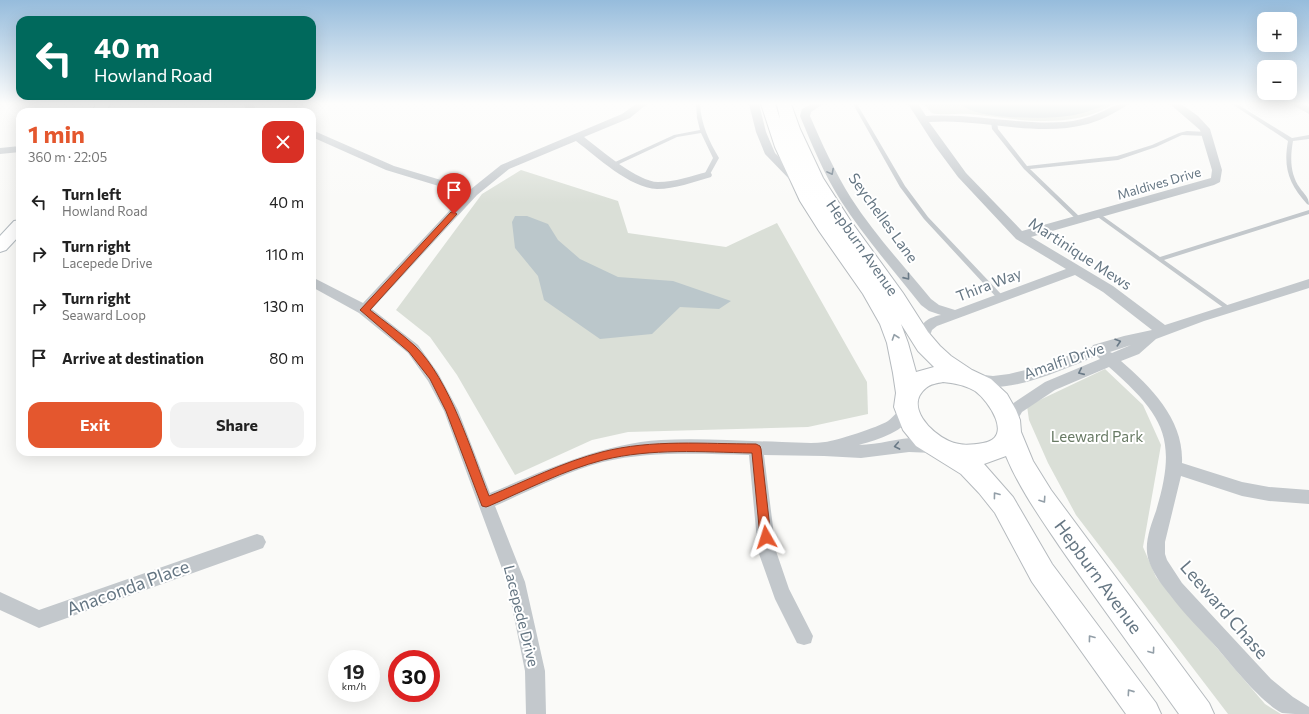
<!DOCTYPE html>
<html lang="en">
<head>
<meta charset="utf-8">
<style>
  body { margin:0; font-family:Commissioner,sans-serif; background:#f2f2f2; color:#222; height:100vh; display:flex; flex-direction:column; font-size:15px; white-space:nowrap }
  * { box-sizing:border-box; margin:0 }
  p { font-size:13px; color:#767676 }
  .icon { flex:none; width:22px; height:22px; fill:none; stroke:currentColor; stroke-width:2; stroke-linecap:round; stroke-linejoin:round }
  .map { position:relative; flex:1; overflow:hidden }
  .drawer { position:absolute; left:16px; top:108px; width:300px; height:348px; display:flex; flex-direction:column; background:#fff; border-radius:12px; box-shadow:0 4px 16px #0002 }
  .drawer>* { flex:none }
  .banner { position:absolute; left:16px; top:16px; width:300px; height:84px; border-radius:12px; box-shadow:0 4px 16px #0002; background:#00695c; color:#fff; overflow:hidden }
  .buttons { position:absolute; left:1257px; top:12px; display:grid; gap:8px }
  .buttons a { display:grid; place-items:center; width:40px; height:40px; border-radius:8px; background:#fff; box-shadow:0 4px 16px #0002; font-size:20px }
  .speed { position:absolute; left:328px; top:650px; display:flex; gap:8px; font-size:20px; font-weight:700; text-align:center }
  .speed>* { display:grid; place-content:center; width:52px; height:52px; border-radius:50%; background:#fff; box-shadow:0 4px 16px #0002; line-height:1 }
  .speed small { font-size:10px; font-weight:400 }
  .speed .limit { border:6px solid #d22; background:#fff; color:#111 }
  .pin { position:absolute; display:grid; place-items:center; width:34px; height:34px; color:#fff; margin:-41px -17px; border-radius:50% 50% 50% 0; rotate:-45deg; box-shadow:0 0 4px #0007 }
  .pin .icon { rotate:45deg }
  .me { position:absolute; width:44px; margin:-22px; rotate:354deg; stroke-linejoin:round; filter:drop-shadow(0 0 3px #0008) }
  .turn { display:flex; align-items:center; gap:14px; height:84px; padding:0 12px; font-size:18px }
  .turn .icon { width:52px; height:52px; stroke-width:2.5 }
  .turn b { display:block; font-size:28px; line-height:34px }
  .round { display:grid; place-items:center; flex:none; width:42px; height:42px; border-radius:12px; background:#f2f2f2 }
  .headline { display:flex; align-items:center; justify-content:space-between; height:68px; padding:0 12px }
  h1 { font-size:24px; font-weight:700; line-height:30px; color:#e4572e }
  .cta { display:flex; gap:8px; margin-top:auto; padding:8px 12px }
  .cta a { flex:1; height:46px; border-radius:12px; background:#e4572e; color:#fff; font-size:16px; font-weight:700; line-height:46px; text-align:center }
  .cta a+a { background:#f2f2f2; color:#222 }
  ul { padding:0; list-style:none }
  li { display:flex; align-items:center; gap:12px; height:52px; padding:0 12px }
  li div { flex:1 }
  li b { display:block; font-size:15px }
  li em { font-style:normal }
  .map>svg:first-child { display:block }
  .green { fill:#dadfd7 }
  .water { fill:#bbc7cb }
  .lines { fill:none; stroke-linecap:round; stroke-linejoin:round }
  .secondary-casing { stroke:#b3babf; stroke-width:2 }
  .primary-casing { stroke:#b5babe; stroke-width:2 }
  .lane { fill:#c3c8cc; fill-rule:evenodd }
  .street { fill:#c3c8cc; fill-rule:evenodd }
  .secondary { fill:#fff; fill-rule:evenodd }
  .primary { fill:#fff; fill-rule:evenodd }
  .oneway { stroke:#6a7a87 }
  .oneway2 { stroke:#939fa8 }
  .route { fill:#e4572e; stroke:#94391e }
  .labels { text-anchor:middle; stroke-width:4; stroke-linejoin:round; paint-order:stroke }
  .far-street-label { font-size:13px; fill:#657683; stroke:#fff }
  .street-label { font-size:15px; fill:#657683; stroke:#fff }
  .park-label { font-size:15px; fill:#687a64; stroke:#fff }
  .near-street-label { font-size:18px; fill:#657683; stroke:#fff }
</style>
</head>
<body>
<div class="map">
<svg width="1309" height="714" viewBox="0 0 1309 714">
  <rect width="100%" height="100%" fill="#fafaf8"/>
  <path class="green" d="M924,104H1114C1069,131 1018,119 969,114C960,113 940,116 932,113C929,111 926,106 924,104Z
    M521,170L618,201L628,233L726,247L777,223L867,382L868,414L808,427L628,432L592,440L515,475L457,375L430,337L396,310L482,194Z
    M1105,369L1143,405L1161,445L1143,547L1156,577L1265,704L1281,714H1228L1076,515L1048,463L1029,420L1027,406Z"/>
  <path class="water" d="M962,104H1106L1103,106C1092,110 1079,115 1067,116C1048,119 973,120 962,104Z
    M515,216H527L548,224L558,240L580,259L618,277L673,281L731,301L719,309L680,307L652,334L600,339L544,300L538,276L515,248L512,222Z"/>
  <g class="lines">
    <g class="secondary-casing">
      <path id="secondary" d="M96,104H110L106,112H92Z
        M20,220V235L6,250L0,252V236L14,221Z"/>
    </g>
    <g class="primary-casing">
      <path id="primary" d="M761,104H775L780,119L777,104H791L800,129L823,178L850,220L903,293L928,332L940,346L951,356L972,370L991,379L1007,394L1016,410L1020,420L1021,432L1033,461L1051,490L1209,703L1214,714H1179C1140,659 1100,605 1062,550C1042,520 1020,490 1006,456L984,464L1013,497L1052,564L1156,703L1161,714H1126L1032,582L995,513L979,493L961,474L916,446L903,430L894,407L896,393L893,373L887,343L880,324L863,294L819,231L800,201L775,147ZM901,324L918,351L934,367L916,372L908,343ZM943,382C954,383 965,385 975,391C989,401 1014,438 983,443C971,445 960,446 949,441C931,433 904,406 926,388C930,384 938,383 943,382Z"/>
    </g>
    <path class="lane" d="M696,104H700C701,124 709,141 719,158L709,176L707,177L704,175L713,158L701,133L677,137L617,165H613V163L674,135L700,130L697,118Z
      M853,104H857L905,186L928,217L1001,294L1002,296L1001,298H997L924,219L900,187Z
      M1232,104H1237L1292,138L1309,135V139L1293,141C1290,158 1290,174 1300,188C1304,194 1309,197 1309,205L1307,204C1289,184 1283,168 1288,141Z
      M994,120L997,122L998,129L1027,166L1117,156L1152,145L1179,133L1187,131L1207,132L1210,134L1207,136L1182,135L1156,147L1118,160L1030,169L1082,219V221H1078L1024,169L992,129L991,122Z
      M1309,210V214L1164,260L1230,307L1231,309L1230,311H1228L1095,215L1098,213L1100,214L1160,257Z"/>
    <path class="street" d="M244,104H254L256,112H246Z
      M636,104H647L630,118L584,137C601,150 638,182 658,182C675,182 691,176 707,172L711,173L712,175L711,177C693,182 675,189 657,189C630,188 597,157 576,141L509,169L477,195L372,309L418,345L438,373L458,410L490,493C546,470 600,444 661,440C701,438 742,441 782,442C796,442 811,444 825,442C835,441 879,427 888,421C896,415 901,404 912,408L914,412C905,432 879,439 859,445C885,445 913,432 938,441L941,446L938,451L933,453L909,452L861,458L824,456L764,455L776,551L789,589L813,636L811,643L804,645L797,643L775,599L758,551L749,455C700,454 651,451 603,462C568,471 529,491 495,506L525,582L545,671L546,714H526L525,671L507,582L444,411L428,381L408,353L359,313L312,287V277L363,303L465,194L386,170L312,137V130L394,166L471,189L501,165L622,114Z
      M749,104H759L766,132L775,153L805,183L803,185H795L765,154L756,132Z
      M812,104H823L811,112L810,116C822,144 835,172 851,198C874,234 904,266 931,299L939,305L955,310L1066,269L1016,239L958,177L935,146L908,104H918L926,116C972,113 1017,125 1064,122C1076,121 1088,118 1099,113C1111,108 1114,104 1128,104L1126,106C1114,113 1102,120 1088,124C1035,138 982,118 929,122L966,173L1022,231L1211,178L1212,170L1200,130L1170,104H1181L1198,116L1210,129L1222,170L1220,182L1214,185L1031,237L1113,286L1165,325L1309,279V288L1204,321L1156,339L1139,354L1121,361C1152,388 1184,420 1182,463L1242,482L1269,487L1309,490V504L1269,501L1242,496L1181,476L1165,542V554L1167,560L1182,583L1271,679L1293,697L1309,707V714C1301,714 1289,714 1282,713C1261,702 1234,668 1218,649C1202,631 1184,614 1170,595C1161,584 1152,572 1148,558C1144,543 1151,525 1156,511C1178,438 1164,416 1109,367L1055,390L1022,412L1014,426L1009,428L1004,426L1001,422L1012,404L1045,382L1100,359L1097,356C1061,370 1008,396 970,384L968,380L970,376L975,374L993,376L1009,374L1034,368L1092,347L1093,345L1124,336L1152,330L1103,292L1075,275L937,326L932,330L927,344L922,345L917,344L915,340C920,325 925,318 941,315L929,311L921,305C894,271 865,238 841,201C824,174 812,145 800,116L802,109ZM1131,345L1112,353L1110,352Z
      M1291,104H1302L1309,107V114Z
      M20,146V152L0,154V148Z
      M257,534L263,536L266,542L263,548L39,628L0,610V592L39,610Z"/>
    <use href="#secondary" class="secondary"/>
    <use href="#primary" class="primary"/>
  </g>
  <defs><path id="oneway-chevron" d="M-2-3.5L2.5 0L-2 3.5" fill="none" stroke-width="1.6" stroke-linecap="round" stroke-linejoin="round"/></defs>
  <g class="oneway">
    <use href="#oneway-chevron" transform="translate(831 172) rotate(62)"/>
    <use href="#oneway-chevron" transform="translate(907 277) rotate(51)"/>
    <use href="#oneway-chevron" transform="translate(1118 342) rotate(-18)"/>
    <use href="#oneway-chevron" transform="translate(1081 372) rotate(156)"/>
    <use href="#oneway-chevron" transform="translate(897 446) rotate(169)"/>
  </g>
  <g class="oneway2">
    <use href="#oneway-chevron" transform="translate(895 337) rotate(-109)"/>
    <use href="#oneway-chevron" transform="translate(996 495) rotate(-127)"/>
    <use href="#oneway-chevron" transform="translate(1043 500) rotate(56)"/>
    <use href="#oneway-chevron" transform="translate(1091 638) rotate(-127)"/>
    <use href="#oneway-chevron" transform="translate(1152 651) rotate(54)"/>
    <use href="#oneway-chevron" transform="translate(1130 692) rotate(-125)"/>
  </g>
  <linearGradient id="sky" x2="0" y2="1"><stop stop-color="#96bcdc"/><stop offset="0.51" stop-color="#fdfdfc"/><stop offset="1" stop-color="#fdfdfc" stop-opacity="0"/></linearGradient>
  <rect width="1309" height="203" fill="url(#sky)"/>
  <path class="route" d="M451,212H454L457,214L370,310C385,322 401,333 415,346C450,380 471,451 489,496C526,481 563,462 602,452C652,439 705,444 756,444L760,446L761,449L771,537L769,540L766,542L762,540L760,537L752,453C702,452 652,448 603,460C564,470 526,490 489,506L486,507L482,506L446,411L430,379L409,352L360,310Z"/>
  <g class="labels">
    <g class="far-street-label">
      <text transform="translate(1159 183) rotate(-16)" y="5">Maldives Drive</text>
    </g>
    <g class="street-label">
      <text transform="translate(883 218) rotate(54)" y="5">Seychelles Lane</text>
      <text transform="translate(862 248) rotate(55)" y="5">Hepburn Avenue</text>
      <text transform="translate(1080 254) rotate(33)" y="5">Martinique Mews</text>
      <text transform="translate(989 285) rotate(-21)" y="5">Thira Way</text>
      <text transform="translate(1064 361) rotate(-19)" y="5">Amalfi Drive</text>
      <text transform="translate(521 616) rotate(76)" y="5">Lacepede Drive</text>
    </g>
    <g class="park-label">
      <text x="1097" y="442">Leeward Park</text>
    </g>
    <g class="near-street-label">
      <text transform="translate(1098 577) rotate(54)" y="6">Hepburn Avenue</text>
      <text transform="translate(128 588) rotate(-20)" y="6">Anaconda Place</text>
      <text transform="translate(1224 610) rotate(49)" y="6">Leeward Chase</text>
    </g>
  </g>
</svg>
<div class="buttons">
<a>+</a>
<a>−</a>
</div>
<div class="speed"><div>19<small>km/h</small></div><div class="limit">30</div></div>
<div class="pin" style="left:454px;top:214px;background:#d93025"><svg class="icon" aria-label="arrive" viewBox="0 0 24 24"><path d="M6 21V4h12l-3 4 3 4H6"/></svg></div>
<svg class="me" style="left:766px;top:537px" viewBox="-20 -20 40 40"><path d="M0-17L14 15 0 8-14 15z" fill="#e4572e" stroke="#fff" stroke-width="4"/></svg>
<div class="banner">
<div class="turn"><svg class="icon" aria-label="left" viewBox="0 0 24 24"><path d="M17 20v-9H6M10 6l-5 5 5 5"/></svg><div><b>40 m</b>Howland Road</div></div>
</div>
<section class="drawer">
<div class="headline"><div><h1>1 min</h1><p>360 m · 22:05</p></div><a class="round" style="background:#d93025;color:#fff"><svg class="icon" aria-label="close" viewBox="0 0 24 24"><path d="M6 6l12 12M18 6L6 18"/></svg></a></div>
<ul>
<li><svg class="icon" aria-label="left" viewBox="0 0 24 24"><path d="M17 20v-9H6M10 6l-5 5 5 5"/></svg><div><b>Turn left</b><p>Howland Road</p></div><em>40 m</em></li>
<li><svg class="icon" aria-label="right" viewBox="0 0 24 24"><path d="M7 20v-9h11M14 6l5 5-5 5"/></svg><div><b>Turn right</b><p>Lacepede Drive</p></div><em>110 m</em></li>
<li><svg class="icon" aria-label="right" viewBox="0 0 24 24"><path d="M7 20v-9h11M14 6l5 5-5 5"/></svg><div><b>Turn right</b><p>Seaward Loop</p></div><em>130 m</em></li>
<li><svg class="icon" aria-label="arrive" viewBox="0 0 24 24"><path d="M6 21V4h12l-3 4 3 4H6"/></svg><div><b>Arrive at destination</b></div><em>80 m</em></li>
</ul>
<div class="cta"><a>Exit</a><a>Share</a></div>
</section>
</div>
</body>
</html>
